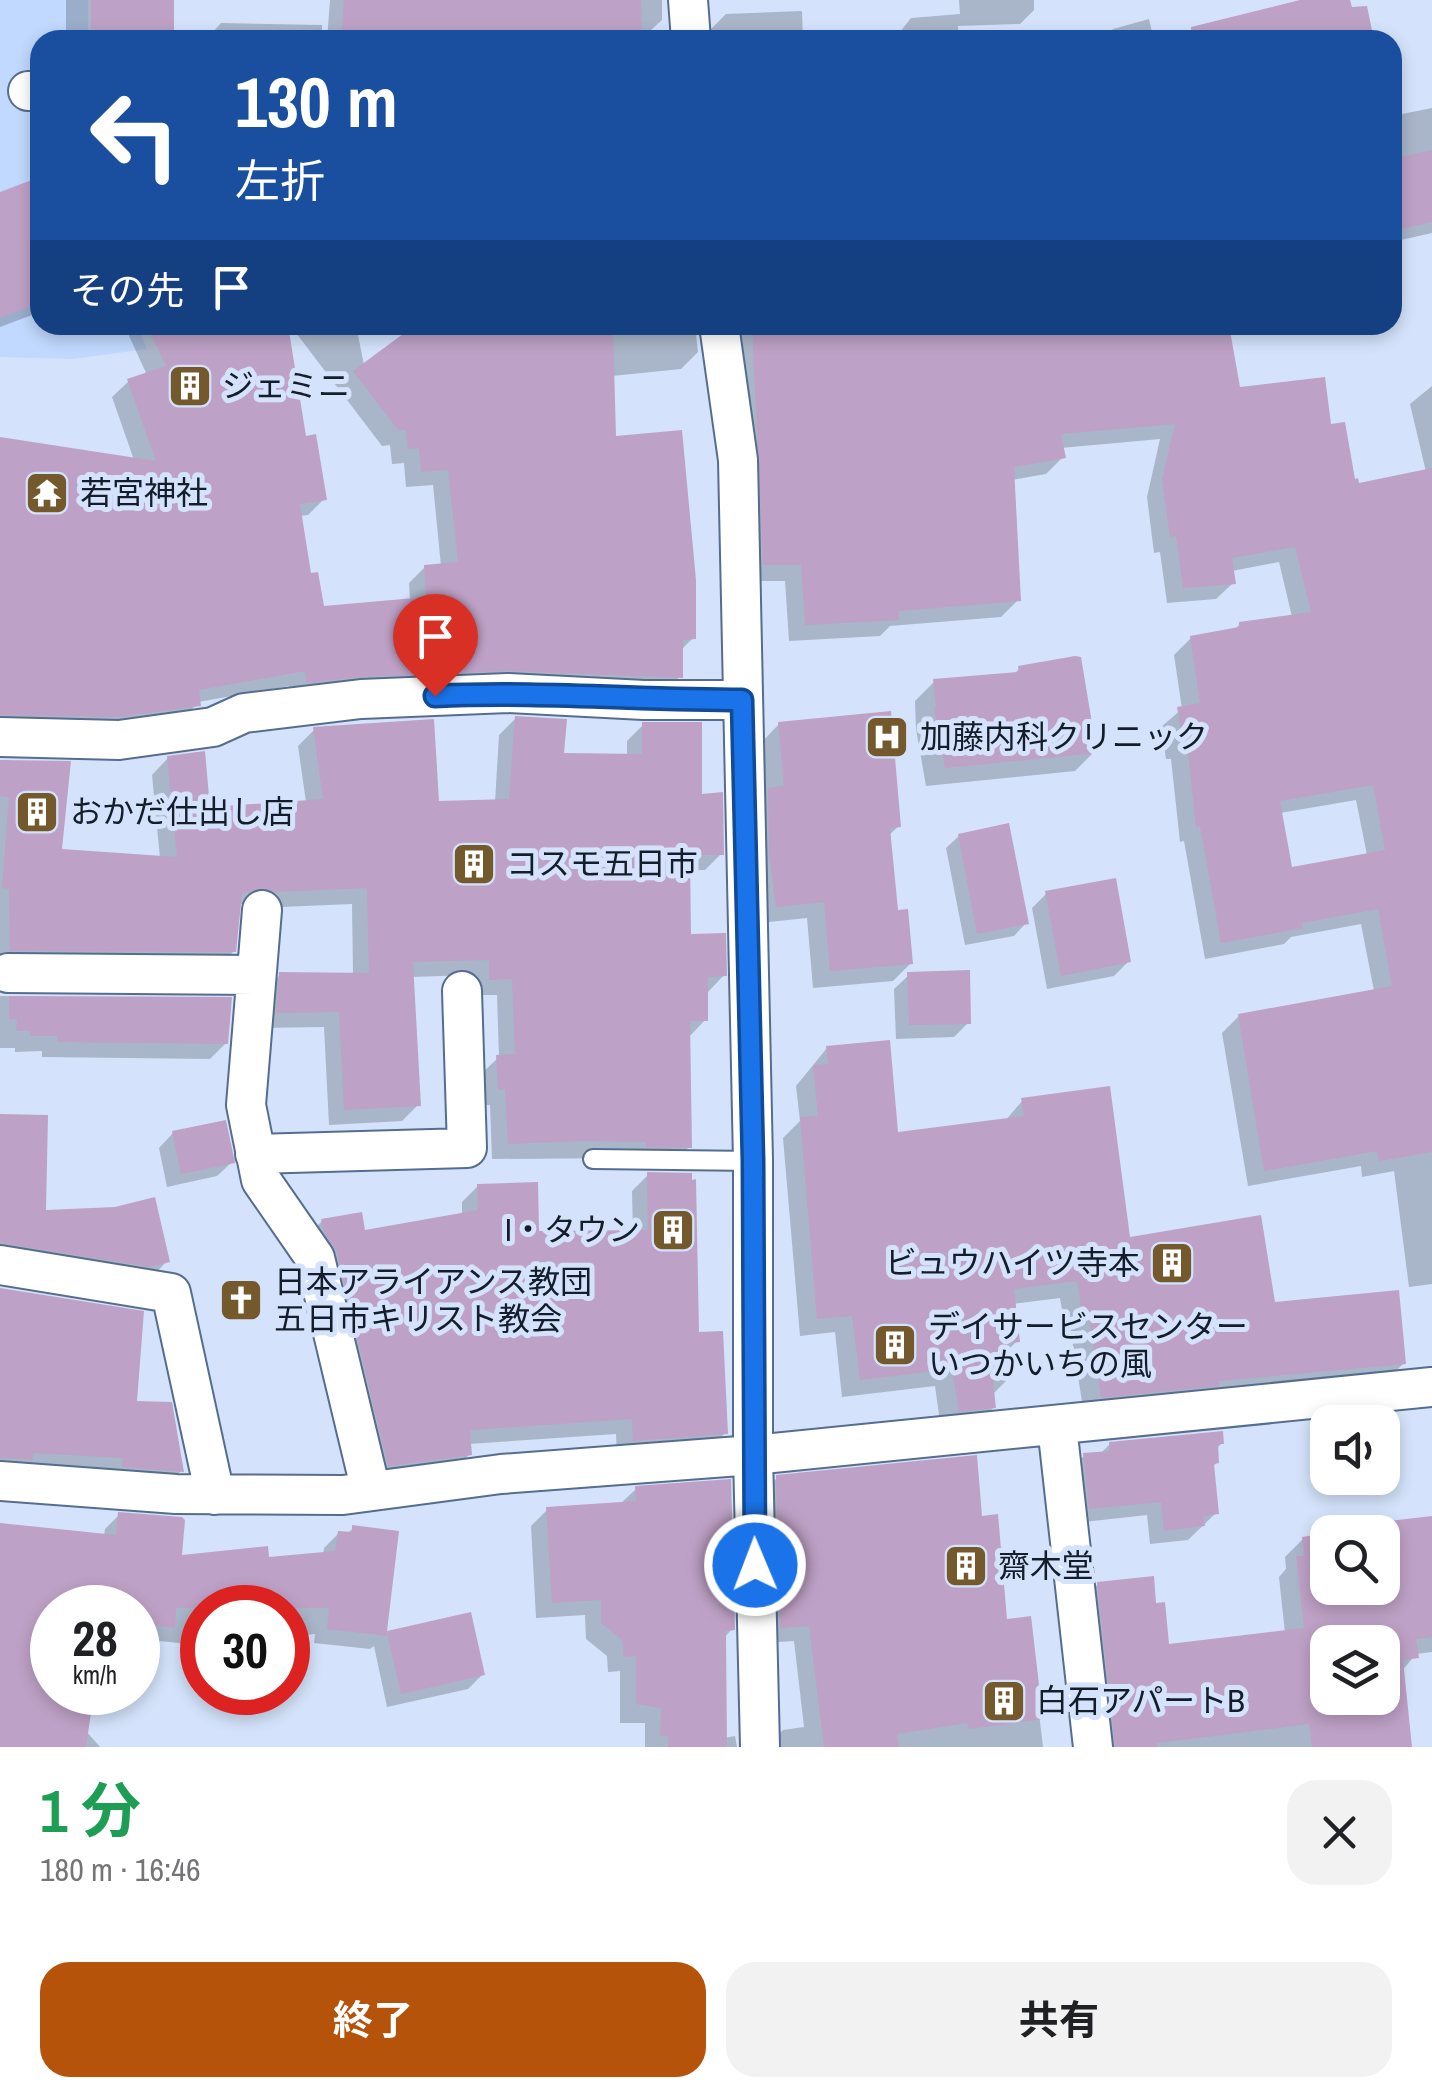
<!DOCTYPE html>
<html lang="ja">
<head>
<meta charset="utf-8">
<style>
  body { margin:0; font-family:"Archivo Narrow","Noto Sans JP",sans-serif; background:#f2f2f2; color:#202124; height:100vh; display:flex; flex-direction:column; font-size:38px; white-space:nowrap }
  * { box-sizing:border-box; margin:0 }
  p { font-size:32px; color:#757577 }
  .icon { flex:none; width:55px; height:55px; fill:none; stroke:currentColor; stroke-width:2; stroke-linecap:round; stroke-linejoin:round }
  .map { position:relative; height:1747px; overflow:hidden }
  .details { display:flex; flex-direction:column; background:#fff; flex:1 }
  .details>* { flex:none }
  .top-card { position:absolute; left:30px; top:30px; width:1372px; height:305px; border-radius:30px; box-shadow:0 5px 15px #0003; background:#1a4fa0; color:#fff; overflow:hidden }
  .tools { position:absolute; left:1310px; top:1405px; display:grid; gap:20px }
  .tools a { display:grid; place-items:center; width:90px; height:90px; border-radius:20px; background:#fff; box-shadow:0 5px 15px #0003; font-size:50px }
  .speed { position:absolute; left:30px; top:1585px; display:flex; gap:20px; font-size:50px; font-weight:700; text-align:center }
  .speed>* { display:grid; place-content:center; width:130px; height:130px; border-radius:50%; background:#fff; box-shadow:0 5px 15px #0003; line-height:1 }
  .speed small { font-size:25px; font-weight:400 }
  .speed .limit { border:15px solid #d22; background:#fff; color:#111 }
  .pin { position:absolute; display:grid; place-items:center; width:85px; height:85px; color:#fff; margin:-102px -42px; border-radius:50% 50% 50% 0; rotate:-45deg; box-shadow:0 0 10px #0007 }
  .pin .icon { rotate:45deg }
  .me { position:absolute; width:110px; margin:-55px; rotate:359deg; stroke-linejoin:round; filter:drop-shadow(0 0 8px #0008) }
  .turn { display:flex; align-items:center; gap:35px; height:210px; padding:0 40px; font-size:45px }
  .turn .icon { width:130px; height:130px; stroke-width:2.5 }
  .turn b { display:block; font-size:70px; line-height:85px }
  .then { display:flex; align-items:center; height:95px; padding:0 40px; background:#0003; gap:20px; font-size:38px }
  .round { display:grid; place-items:center; flex:none; width:105px; height:105px; border-radius:30px; background:#f2f2f2 }
  .overview { display:flex; align-items:center; justify-content:space-between; height:170px; padding:0 40px }
  h1 { font-size:60px; font-weight:700; line-height:75px; color:#1e9e55 }
  .button { display:flex; gap:20px; margin-top:auto; padding:20px 40px }
  .button a { flex:1; height:115px; border-radius:30px; background:#b45309; color:#fff; font-size:40px; font-weight:700; line-height:115px; text-align:center }
  .button a+a { background:#f2f2f2; color:#202124 }
  .map>svg:first-child { display:block }
  .built { fill:#c1d9fe }
  .shadow { fill:#0003; fill-rule:evenodd }
  .building { fill:#bea1c6; fill-rule:evenodd }
  .lines { fill:none; stroke-linecap:round; stroke-linejoin:round }
  .lane-casing { stroke:#566d8f; stroke-width:22 }
  .street-casing { stroke:#566d8f; stroke-width:42 }
  .lane { stroke:#fff; stroke-width:18 }
  .street { stroke:#fff; stroke-width:38 }
  .route-casing { stroke:#114b97; stroke-width:25 }
  .route { stroke:#1a73e8; stroke-width:18 }
  .labels { text-anchor:middle; stroke-width:10; stroke-linejoin:round; paint-order:stroke }
  .poi-label { font-size:32px; fill:#141d2b; stroke:#d4e3fb; text-anchor:start }
</style>
</head>
<body>
<div class="map">
<svg width="1432" height="1747" viewBox="0 0 1432 1747">
  <rect width="100%" height="100%" fill="#d4e3fb"/>
  <path class="built" d="M0,0H88V40H40V325H137L147,349L73,359L0,357Z"/>
  <path class="shadow" d="M66,0H171L172,40H66Z
    M330,0H662V20L640,40H327Z
    M959,0H1034V10L1020,24L958,26L959,40H873L895,38L911,18L960,14Z
    M802,11L803,40H709V31L726,14Z
    M1149,19L1154,40H1102L1113,29Z
    M221,23L322,25V40H206Z
    M1432,108V233L1392,242V116Z
    M40,179V312L0,327V194Z
    M124,325H203L304,439L324,499L308,515L299,516L309,576L322,609L410,601L409,583L425,567L441,566L433,485L406,487L404,463L392,464L390,445L382,446L290,325H356L364,365L414,329L413,325H695L698,352L681,369L612,376L614,439L693,638L680,651V676L664,693L291,698L289,686L198,702L182,721L0,730V439L134,460L112,397L129,381L147,375Z
    M749,325H1226L1238,390L1329,427L1357,486L1426,472L1410,404L1432,386V1284L1409,1287L1394,1171L1362,1177L1361,1166L1248,1186L1222,1033L1239,1016L1374,991L1361,924L1291,937L1284,944L1205,959L1184,841L1180,842L1171,759H1166L1161,727L1182,709L1174,655L1191,638L1233,631L1240,624L1292,617L1279,562L1232,571L1233,583L1216,599L1167,603L1160,552L1154,553L1147,497L1160,439L1061,448L1063,457L1046,474L1012,480L1018,600L1001,617L890,626L880,636L789,641L785,581H747L736,338ZM1356,800L1367,855L1290,869L1280,813Z
    M1020,668L1094,752L1075,771L926,786L916,729L915,701L934,682L1013,675Z
    M516,718L562,755L627,756V741L643,725L699,797L721,854L705,870H688L689,937L724,975L708,992L705,1020L688,1038L689,1147L673,1163L631,1158L492,1159L490,1105H482L481,1074L499,1057L497,995H474L473,975L411,977L418,1105L402,1121L329,1125L324,1027L261,1028L264,991L280,975H353L352,904L258,908L245,903L238,905L234,951L217,968L0,966V760L69,764L59,851L160,858L152,775L168,758L208,809L306,802L298,746L314,730L436,804L495,802L499,735Z
    M779,724L899,826L888,836L896,912L911,963L893,981L813,988L807,918L759,923L751,808L766,793L762,742Z
    M959,836L1026,923L1014,936L965,945L946,848Z
    M1047,893L1129,961L1114,976L1047,989L1032,908Z
    M909,975L968,1023L954,1037L896,1039L894,989Z
    M0,996L230,1000L226,1043L210,1059L42,1057V1051L15,1052V1048H0Z
    M827,1048L896,1135L1005,1121L1023,1100L1128,1240L1403,1364L1385,1382L1084,1414L1070,1327L1065,1328L1060,1298L1013,1304L1017,1341L1005,1353L1009,1378L992,1395L994,1407L976,1425L941,1429L935,1386L842,1397L835,1332L800,1336L783,1138L800,1121L796,1086Z
    M0,1116L43,1212L167,1261L151,1278L0,1261Z
    M173,1133L232,1162L217,1176L167,1187L159,1148Z
    M648,1175L725,1433L709,1450L617,1457L616,1434L469,1444L470,1454L453,1471L372,1481L306,1238L322,1221L363,1233L462,1215V1202L478,1186L536,1234L633,1233L632,1191Z
    M0,1290L135,1403L181,1471L165,1487L0,1474Z
    M1222,1443L1216,1449L1217,1462L1212,1468L1216,1513L1188,1540L1150,1544L1147,1515L1075,1523L1069,1470L1084,1456L1100,1454L1110,1444Z
    M777,1478L980,1519L1005,1622L1028,1619L1043,1747H766L783,1730L804,1727L794,1641L764,1643L761,1494Z
    M636,1489L732,1629L724,1638V1738L735,1736L737,1747H645V1723H620V1671L608,1672L607,1656L586,1639L585,1615L536,1618L531,1526L547,1510L620,1504Z
    M119,1515L179,1558L267,1560L323,1555L324,1548L339,1533L347,1534L353,1528L385,1634L469,1615L482,1675L468,1689L387,1707L374,1646L370,1649L314,1643L315,1634L288,1637V1608H202V1645H200L138,1639V1608H52V1692L100,1747H0V1524L104,1536L105,1529Z
    M1432,1519V1652L1416,1654L1401,1672L1410,1747H1096L1080,1603L1098,1584L1154,1606L1166,1647L1285,1633L1279,1577L1286,1569L1285,1557L1303,1539L1316,1537L1322,1531ZM1328,1532H1382V1588H1328ZM1328,1642H1382V1698H1328Z"/>
  <path class="building" d="M91,0H174V40H91Z
    M344,0H641L642,40H341Z
    M1300,0H1350L1352,7L1367,6L1374,40H1192L1191,27Z
    M1432,150V222L1392,231V159Z
    M32,180L40,203V303L0,318V192Z
    M147,325H288L306,436L316,434L327,500L300,504L311,573L318,572L324,606L426,597L424,565L458,562L448,470L421,472L419,448L408,449L406,430H398L353,371L415,325H598L599,331L613,330L616,436L682,430L696,580V639L683,640V678L507,671L360,677L307,683L305,671L199,690L201,706L118,717L0,715V437L156,461L127,379L166,366Z
    M752,325H1229L1240,387L1325,377L1331,424L1345,422L1355,479L1358,478L1359,483L1432,468V1152L1379,1161L1377,1151L1264,1171L1238,1014L1392,986L1378,909L1302,923L1303,928L1221,943L1200,826L1196,827L1187,743L1183,744L1177,707L1200,703L1190,636L1239,627V622L1311,612L1295,547L1232,558L1236,584L1183,588L1176,536L1170,537L1162,479L1175,424L1061,434L1066,458L1014,467L1021,601L899,611V620L805,625L801,565H763ZM1373,785L1385,850L1292,867L1280,801Z
    M1075,656L1081,657L1097,753L945,768L934,708L936,707L933,679L1019,672L1018,666Z
    M891,711L901,827L890,828L898,910L908,909L913,964L830,971L824,902L776,907L769,854L768,788L784,786L778,722Z
    M515,716L567,719L564,753L642,754V722H702V794L723,792L724,855H690L691,934L726,933L727,976L708,977V1021H690L692,1148L646,1147V1142L582,1141L508,1144L505,1089L498,1090L496,1055L515,1054L512,979L489,980V960L413,962L421,1106L344,1110L339,1012L276,1013L279,972L369,973L367,888L276,892L263,888L242,894L236,952L10,951L9,889L2,888L9,797L0,796V760L71,761L62,849L177,857L167,756L205,751L210,807L323,799L313,727L434,719L439,801L509,799Z
    M1009,823L1029,924L977,934L958,834Z
    M1116,878L1131,962L1061,976L1045,891Z
    M970,970L971,1024L909,1025L907,972Z
    M9,996L232,997L228,1044L57,1042V1036H30V1031H16L17,1019H9Z
    M890,1040L898,1132L1024,1116L1021,1098L1110,1086L1130,1237L1261,1215L1275,1302L1399,1290L1406,1364L1219,1381V1386L1101,1398L1088,1311L1082,1312L1077,1281L1014,1289L1020,1342L1006,1343L1011,1379L993,1381L996,1408L959,1412L952,1369L860,1380L852,1316L817,1319L800,1117L818,1116L813,1065L828,1064L826,1046Z
    M0,1114L48,1115L46,1210L115,1207L155,1197L170,1262L150,1267L0,1243Z
    M226,1120L235,1163L181,1174L172,1131Z
    M647,1172L692,1173V1180L696,1179L699,1332L723,1331L728,1434L633,1441L632,1419L470,1430L472,1455L388,1466L337,1253L323,1230L321,1219L362,1212L365,1230L478,1210L477,1184L538,1182L539,1231L648,1230Z
    M0,1288L144,1311L137,1401L172,1402L184,1472L122,1467L123,1458L33,1453V1460L0,1458Z
    M1223,1431L1224,1444H1218L1219,1463L1214,1464L1219,1514L1203,1516L1205,1526L1164,1531L1161,1502L1089,1509L1083,1453L1110,1451L1109,1442Z
    M977,1455L982,1516L998,1514L1007,1619L1031,1616L1043,1719L969,1729L967,1723L897,1734L899,1747H824L809,1626L780,1628L776,1475Z
    M731,1479L735,1630L726,1631L727,1747H668V1736H660L661,1708L636,1704V1656L624,1657L622,1640L601,1623V1600L552,1603L546,1507L636,1501L635,1486Z
    M118,1512L182,1517L185,1520L182,1555L268,1546L269,1557L335,1551L338,1531L352,1532V1525L399,1531L387,1631L471,1612L485,1675L401,1694L387,1632V1636L327,1629L329,1608H176L175,1628L138,1624V1608H52V1692H94L86,1747H0V1523L116,1535Z
    M1432,1516V1637L1416,1639L1419,1658L1403,1660L1412,1747H1312L1309,1724L1157,1743V1747H1115L1097,1582L1154,1576L1156,1603L1165,1602L1169,1644L1304,1628L1296,1556H1304L1302,1537L1321,1534V1529ZM1328,1532H1382V1588H1328ZM1328,1642H1382V1698H1328Z"/>
  <g class="lines">
    <g class="lane-casing">
      <path id="lane" d="M593,1159L753,1161"/>
    </g>
    <g class="street-casing">
      <path id="street" d="M688,0L691,40
        M28,91H40
        M719,325L738,460L753,1161V1455L760,1747
        M0,737L119,740L213,727L244,713L361,699L508,693L644,700H742
        M262,910L246,1105L261,1180L315,1258L371,1491
        M8,973L256,975
        M255,1154L467,1148L462,991
        M0,1265L171,1293L215,1495
        M1057,1426L1093,1747
        M0,1481L176,1494L343,1495L501,1474L753,1455L1432,1387"/>
    </g>
    <use href="#lane" class="lane"/>
    <use href="#street" class="street"/>
  </g>
  <g class="lines">
    <g class="route-casing">
      <path id="route" d="M435,696C537,691 640,700 742,700L753,1161L755,1565"/>
    </g>
    <use href="#route" class="route"/>
  </g>
  <defs>
    <g id="building-square" transform="scale(2.25)"><rect x="-9" y="-9" width="18" height="18" rx="4" fill="#74592c" stroke="#d4e3fb"/><path d="M-4-6H4V6H1V3H-1V6H-4ZM-2.5-4.3h1.7v1.8h-1.7ZM.8-4.3h1.7v1.8H.8ZM-2.5-1h1.7V.8h-1.7ZM.8-1h1.7V.8H.8Z" fill="#fff"/></g>
    <g id="temple-square" transform="scale(2.25)"><rect x="-9" y="-9" width="18" height="18" rx="4" fill="#74592c" stroke="#d4e3fb"/><path d="M0-6L5-2H3V0L6.5 2.5H4V6H1.5V3h-3V6H-4V2.5H-6.5L-3 0V-2H-5Z" fill="#fff"/></g>
    <g id="hospital-square" transform="scale(2.25)"><rect x="-9" y="-9" width="18" height="18" rx="4" fill="#74592c" stroke="#d4e3fb"/><path d="M-5-5h3v3.5h4V-5h3V5h-3V1.5h-4V5h-3Z" fill="#fff"/></g>
    <g id="church-square" transform="scale(2.25)"><rect x="-9" y="-9" width="18" height="18" rx="4" fill="#74592c" stroke="#d4e3fb"/><path d="M-1.2-6h2.4v3.5h3.3v2.4h-3.3V6h-2.4V-.1h-3.3v-2.4h3.3Z" fill="#fff"/></g>
  </defs>
  <g fill-rule="evenodd">
    <use href="#building-square" x="190" y="386"/>
    <use href="#temple-square" x="47" y="493"/>
    <use href="#hospital-square" x="887" y="737"/>
    <use href="#building-square" x="37" y="812"/>
    <use href="#building-square" x="474" y="864"/>
    <use href="#building-square" x="673" y="1230"/>
    <use href="#building-square" x="1172" y="1263"/>
    <use href="#church-square" x="241" y="1300"/>
    <use href="#building-square" x="895" y="1345"/>
    <use href="#building-square" x="966" y="1566"/>
    <use href="#building-square" x="1004" y="1701"/>
  </g>
  <g class="labels">
    <g class="poi-label">
      <text x="222" y="397">ジェミニ</text>
      <text x="80" y="504">若宮神社</text>
      <text x="920" y="748">加藤内科クリニック</text>
      <text x="70" y="823">おかだ仕出し店</text>
      <text x="506" y="875">コスモ五日市</text>
      <text x="640" y="1241" text-anchor="end">I・タウン</text>
      <text x="1140" y="1274" text-anchor="end">ビュウハイツ寺本</text>
      <text x="274" y="1293">日本アライアンス教団<tspan x="274" dy="37">五日市キリスト教会</tspan></text>
      <text x="928" y="1338">デイサービスセンター<tspan x="928" dy="37">いつかいちの風</tspan></text>
      <text x="998" y="1577">齋木堂</text>
      <text x="1036" y="1712">白石アパートB</text>
    </g>
  </g>
</svg>
<div class="tools">
<a><svg class="icon" aria-label="sound" viewBox="0 0 24 24"><path d="M4 9h4l5-4v14l-5-4H4zM17 9q2 3 0 6"/></svg></a>
<a><svg class="icon" aria-label="search" viewBox="0 0 24 24"><circle cx="10" cy="10" r="6"/><path d="M15 15l6 6"/></svg></a>
<a><svg class="icon" aria-label="layers" viewBox="0 0 24 24"><path d="M12 4l9 5-9 5-9-5zM3 14l9 5 9-5"/></svg></a>
</div>
<div class="speed"><div>28<small>km/h</small></div><div class="limit">30</div></div>
<div class="pin" style="left:435px;top:696px;background:#d93025"><svg class="icon" aria-label="arrive" viewBox="0 0 24 24"><path d="M6 21V4h12l-3 4 3 4H6"/></svg></div>
<svg class="me" style="left:755px;top:1565px" viewBox="-20 -20 40 40"><circle r="17" fill="#1a73e8" stroke="#fff" stroke-width="3"/><path d="M0-11L8 9 0 5-8 9z" fill="#fff"/></svg>
<div class="top-card">
<div class="turn"><svg class="icon" aria-label="left" viewBox="0 0 24 24"><path d="M17 20v-9H6M10 6l-5 5 5 5"/></svg><div><b>130 m</b>左折</div></div>
<div class="then">その先<svg class="icon" aria-label="arrive" viewBox="0 0 24 24"><path d="M6 21V4h12l-3 4 3 4H6"/></svg></div>
</div>
</div>
<section class="details">
<div class="overview"><div><h1>1 分</h1><p>180 m · 16:46</p></div><a class="round"><svg class="icon" aria-label="close" viewBox="0 0 24 24"><path d="M6 6l12 12M18 6L6 18"/></svg></a></div>
<div class="button"><a>終了</a><a>共有</a></div>
</section>
</body>
</html>
